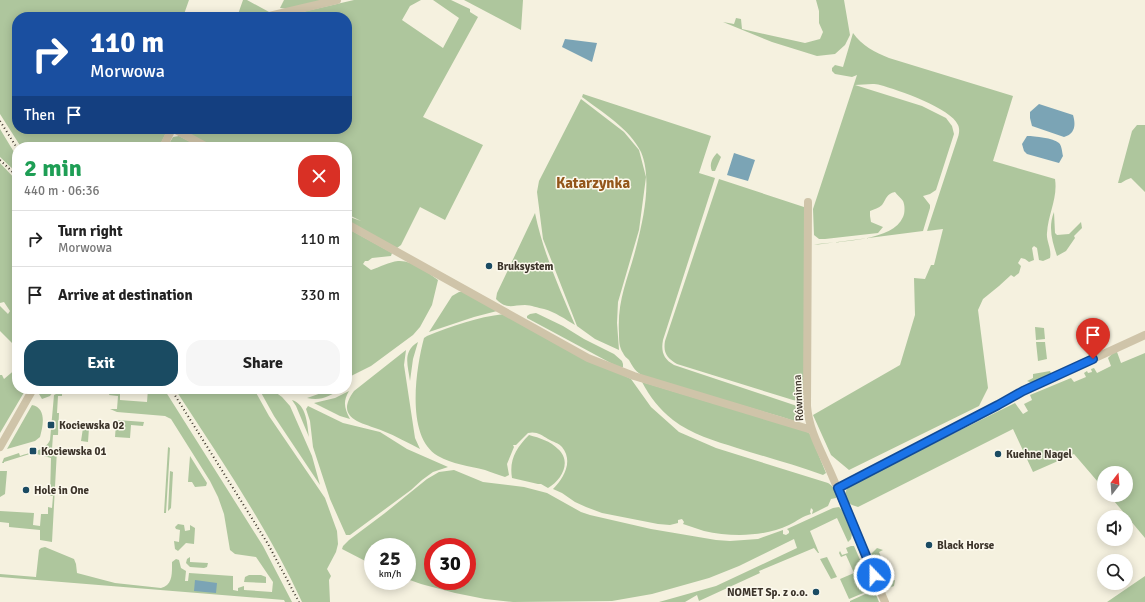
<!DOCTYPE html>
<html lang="en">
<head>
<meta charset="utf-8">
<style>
  body { margin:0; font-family:Signika,sans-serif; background:#f6f6f6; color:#222; height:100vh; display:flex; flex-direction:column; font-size:15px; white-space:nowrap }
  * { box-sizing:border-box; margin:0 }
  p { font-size:13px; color:#767676 }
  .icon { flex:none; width:22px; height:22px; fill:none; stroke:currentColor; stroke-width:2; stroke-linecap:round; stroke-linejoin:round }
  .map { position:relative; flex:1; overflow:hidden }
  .details { position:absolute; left:12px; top:142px; width:340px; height:252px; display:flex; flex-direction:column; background:#fff; border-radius:16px; box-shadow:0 2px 10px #0003 }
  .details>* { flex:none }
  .banner { position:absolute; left:12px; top:12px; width:340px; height:122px; border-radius:16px; box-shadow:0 2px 10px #0003; background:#1a4fa0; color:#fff; overflow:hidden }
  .needle { width:26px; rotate:17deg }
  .controls { position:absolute; left:1097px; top:466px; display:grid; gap:8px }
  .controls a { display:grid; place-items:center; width:36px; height:36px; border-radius:50%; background:#fff; box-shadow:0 2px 10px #0003; font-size:20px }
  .speed { position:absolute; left:364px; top:538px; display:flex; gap:8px; font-size:20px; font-weight:700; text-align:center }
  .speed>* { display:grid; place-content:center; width:52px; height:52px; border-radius:50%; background:#fff; box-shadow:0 2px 10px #0003; line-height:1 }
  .speed small { font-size:10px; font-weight:400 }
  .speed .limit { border:6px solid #d22; background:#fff; color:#111 }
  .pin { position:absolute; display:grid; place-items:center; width:34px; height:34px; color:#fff; margin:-41px -17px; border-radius:50% 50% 50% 0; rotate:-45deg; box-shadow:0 0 4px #0007 }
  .pin .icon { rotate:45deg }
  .me { position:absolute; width:44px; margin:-22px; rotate:338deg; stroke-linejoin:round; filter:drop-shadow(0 0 3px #0008) }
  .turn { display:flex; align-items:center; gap:14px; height:84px; padding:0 12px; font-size:18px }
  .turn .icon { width:52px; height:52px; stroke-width:2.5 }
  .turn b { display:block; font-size:28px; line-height:34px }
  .then { display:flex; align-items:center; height:38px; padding:0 12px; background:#0003; gap:8px; font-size:15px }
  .round { display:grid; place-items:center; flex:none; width:42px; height:42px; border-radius:16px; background:#f6f6f6 }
  .headline { display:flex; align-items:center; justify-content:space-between; height:68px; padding:0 12px }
  h1 { font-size:24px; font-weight:700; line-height:30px; color:#1e9e55 }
  .action { display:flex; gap:8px; margin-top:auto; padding:8px 12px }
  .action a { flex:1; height:46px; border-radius:16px; background:#1a4b62; color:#fff; font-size:16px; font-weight:700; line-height:46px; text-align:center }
  .action a+a { background:#f6f6f6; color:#222 }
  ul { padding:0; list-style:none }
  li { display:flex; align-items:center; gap:12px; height:56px; padding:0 12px; border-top:1px solid #e0e0e0 }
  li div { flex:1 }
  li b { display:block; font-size:15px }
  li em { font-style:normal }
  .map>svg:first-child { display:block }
  .green { fill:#aec69d; fill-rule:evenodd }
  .water { fill:#7ba4b5 }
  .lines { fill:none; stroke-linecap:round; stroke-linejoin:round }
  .minor { stroke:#cfc4a9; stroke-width:8 }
  .rail { stroke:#3c342a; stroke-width:2; stroke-dasharray:1 3; stroke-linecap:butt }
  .route-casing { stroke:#114b97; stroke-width:10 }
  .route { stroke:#1a73e8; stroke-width:7 }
  .poi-dot { fill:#1a4b62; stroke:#fcf9ed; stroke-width:1.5 }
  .labels { text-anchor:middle; stroke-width:3; stroke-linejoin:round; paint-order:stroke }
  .poi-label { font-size:11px; font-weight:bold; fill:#3c342a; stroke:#fcf9ed; text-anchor:start }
  .street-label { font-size:11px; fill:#3c342a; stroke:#fcf9ed }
  .district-label { font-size:15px; font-weight:bold; fill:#93561a; stroke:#fcf9ed }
</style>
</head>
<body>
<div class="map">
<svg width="1145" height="602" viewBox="0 0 1145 602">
  <rect width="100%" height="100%" fill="#f5f1df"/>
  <path class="green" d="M0,0H189L183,17H17V129H168L159,147H21L0,114Z
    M243,0H247L271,13L253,17H237Z
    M284,0H324L289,9L280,8Z
    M354,0H421L410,6L402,20L443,48L459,18L433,0H451L470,9V12L478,17L423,117L483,145L445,220L420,207L401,245L397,248L347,221V216L361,221L347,214V147H211L181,129H347V17H289L302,14V12Z
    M464,0H523L521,30Z
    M816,0H844L850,35L845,45L835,54L817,56L772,42L723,22L734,24L736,18L741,19L742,29L805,43L820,39L823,32L819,23V11Z
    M853,33C862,46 875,52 889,58L1013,96L993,161L1055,179C1058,198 1048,214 1047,233C1046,241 1052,249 1050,258L1043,261L1039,260L1037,248L1034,246L1032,248L1034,260L1029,262L1025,259L1021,258L1018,263L1021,266L1019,273L1014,277L1011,275L999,286L983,299L978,310L988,388L979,406L849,470L831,455L813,415L900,365L915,315L914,278L925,279L931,265H934L943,229L927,231L958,137C959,134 960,129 958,125C951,108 898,90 880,85C873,83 863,85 855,85L922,106L946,118L952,126L954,134L936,190L930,194L923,196L930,205V208L923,231L814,245L818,244C841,241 893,241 903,217C905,213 905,205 903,201C901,198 897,195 895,192C886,194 887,198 882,205C879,208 874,209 870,211V216L871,222L883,227L878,233L825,239H819L814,235L813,209L857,75L852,77L835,74L832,71V68L835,65L843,67Z
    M583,94L711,136L699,173L715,178L663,340C661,351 663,359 674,365L797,406C802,411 805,414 801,421L797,422L782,417L648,378C637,373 635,371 629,360C627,358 624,356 623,353C619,347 619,340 619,333C617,298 629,277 637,244C644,217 652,178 641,152C630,129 602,112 582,97Z
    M581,99L624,132L639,150L646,177L639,230L618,302L617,323L619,350L595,339L577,326L543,239L537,192L539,181Z
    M1137,125H1145V192L1131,178L1126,180L1121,183H1118L1132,131Z
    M0,129L17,157V173L0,157Z
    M179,136L200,147H167L173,137Z
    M717,153L721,157L715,171H712C709,165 712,158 717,153Z
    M0,163L17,181V348L0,331V306L8,314L10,311L4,302L0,303Z
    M719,179L807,208L804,399L798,401L793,400L677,364C667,358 663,353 665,341Z
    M1054,212L1055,233L1057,235L1069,234L1081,222L1082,228L1074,236L1075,238L1066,251L1057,256C1052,241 1048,227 1054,212Z
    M535,213C543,252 559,288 575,325C565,319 555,312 544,309C538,308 531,305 525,305C512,305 507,310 496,299L497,293Z
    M347,228L392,253L391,256L372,258L368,261H365L363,264L371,270C380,267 389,262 398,261C413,260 427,272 438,280L432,305L420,327L413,335L371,366L347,378Z
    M459,292H464L497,311L474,317L429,332L452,296Z
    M536,313L563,326L584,339L614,354L622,361L623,364V367L620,368L527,318V316L530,314Z
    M504,314L631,379L651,407L679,432L716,448L828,483C833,486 838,492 836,498L831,499L828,506L812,514L813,510L811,508L810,512L811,514C803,516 797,521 789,525C764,537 731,537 704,531C697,529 690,526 683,524L684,522L682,519L678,520V523L670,525L658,524L602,513L586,507L575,502L562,493L553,489C563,479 574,462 562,447C559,443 553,442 548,439C542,435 536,431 528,433L516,445H513L514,447L507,464L509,475L505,477C498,475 491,472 485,470C469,466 452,464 438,456C405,437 416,368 424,338L427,336C452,326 477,317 504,314Z
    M1035,327L1044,328L1045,339L1036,340Z
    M418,342L413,359L410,381C408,365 402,352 418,342Z
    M1036,342H1045L1047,359L1038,361Z
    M406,350L404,365L415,438L420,449C408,443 396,436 383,431C364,423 333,420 354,391Z
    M1114,352H1117L1121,363L1145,353V538L1109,495H1126V473H1104V489L1074,454L1033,472L1013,429L858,507L852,505L846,501C844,493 846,488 852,484L1015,403L1023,414L1028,411L1024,404L1032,400L1030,395L1071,378L1074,382L1086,377L1084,373L1087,371L1088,373L1092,372L1091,369L1094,368L1097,373L1111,366L1108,358Z
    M17,368V389H26L0,433V375H2L4,379Z
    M1050,371L1051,373L1032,383L1027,381L1033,378V374Z
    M642,382L806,431L810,434L826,473L823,475C795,465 766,457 737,448C715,441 691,434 673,420C659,409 650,397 642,382Z
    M41,389H62L59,391L53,392L50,396L42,399L39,394Z
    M148,389H164L263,546L292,602H285L284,600L0,577V574L36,577L39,550L41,548L45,547L74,559L76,564L77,573L115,583L161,588C173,585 172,573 172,562L176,559L179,560L181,568L186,571L185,581H188L189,573L233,576V590L238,591V588L244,586V590L272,592L273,582L256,557L235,554L230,550L224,514L218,497L210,481L171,419L165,416L117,412L110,409H117L118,396L109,395L110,392L120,393V400L147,402Z
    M175,389H254L269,416L325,498L337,531L338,544L336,552L327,569L331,576L329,580L330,602H302C267,527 220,458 175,389Z
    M259,389H271L282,397L290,406L312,456L320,485L274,416Z
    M333,389H342C329,396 322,401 307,398Z
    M349,391C343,401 344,408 350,419L340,416L314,403L335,398Z
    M56,394H62V396H58L57,413H59L58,435H53L52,449L57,450L52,542L40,540V530L9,527V523L0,522V511L34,513L33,525L40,526L41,514H48V507L52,508L53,496H50L51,458L33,453L4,462V463H2L4,458L19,453L20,456C31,452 45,451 50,440L54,395Z
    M292,400C307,405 307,424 309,437L296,406Z
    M32,405C47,408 43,426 40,437L35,441L7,449Z
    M308,406L343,423L380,432L407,449L448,467L433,472L422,480L411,490L350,535H346L330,499L313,447L310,421L306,409Z
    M118,420L144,422L143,426L131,425L130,438L115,437L116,423Z
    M85,425L88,426L89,428L88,442L81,441L83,428Z
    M529,435C540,438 550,441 558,449C572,461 562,480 548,488L541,484H538L512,478C509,460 516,448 529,435Z
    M168,447L170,448L166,513H164Z
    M190,456L207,483L206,486L195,487L192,482H188Z
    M454,470L483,482L524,487L547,493L581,512L590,515L651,529L716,540L730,541L758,539L783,530V534L786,535L789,533V531L787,529L833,508L839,507L842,510L852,534L851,539L848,542L837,518L810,531L819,553H818L814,548L759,571L760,573L699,601L697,595L685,602H659L716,586L797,548L794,539L739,566L709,578L652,594L612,601L513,602L485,599L455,593L421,584L407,579V547H373V565L342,549L343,546L349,540L385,513L427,479L439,472ZM433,547H467V581H433Z
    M0,471H7L5,494L0,497Z
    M170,471L173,472L171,508L168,511Z
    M178,524L184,525L185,531L190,530V525L195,528L194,544L186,543L178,551L175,549L174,541L179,542L180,530L176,529L175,527Z
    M851,546H854L873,589L849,599L840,579L854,573L846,555L841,557L839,553L840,551L842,555L848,553L846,548Z
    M877,548L883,550L879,552L891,581L895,580L894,586L887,589L871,554Z
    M190,557V562L208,563L207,567L204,568L190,567L186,563L187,559Z
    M827,557L837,577L831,579L820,559Z
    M249,575H261L266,577V583L244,582L245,577Z
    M1145,576V602H1107Z
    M874,590L879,602H850V601Z"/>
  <path class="water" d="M565,39L597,43L592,62L562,47Z
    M1039,104L1073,115C1076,125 1075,134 1064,137L1032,126L1030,118V112Z
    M1027,136C1035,136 1053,138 1059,143C1062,146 1062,152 1063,156L1059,163L1027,154L1024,151L1022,144Z
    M734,153L755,160L748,181L727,175Z
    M195,580L217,583L216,593L194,591Z"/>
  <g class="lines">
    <path class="minor" d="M265,17L337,0
      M174,129L207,147
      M163,147L172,129
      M808,202L807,406C809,432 823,454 833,478C851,519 867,561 885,602
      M347,224L588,358L634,376L812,430
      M0,447L33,389
      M838,488L999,405L1023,391L1145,335"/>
    <path class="rail" d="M0,121L17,148
      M0,160L17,176
      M171,389L268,544L299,602"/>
  </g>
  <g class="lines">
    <g class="route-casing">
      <path id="route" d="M874,575L838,488L998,405L1023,391L1093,359"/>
    </g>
    <use href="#route" class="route"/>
  </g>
  <g class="poi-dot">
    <circle cx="489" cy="266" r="4"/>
    <rect x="47" y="421" width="8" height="8" rx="2"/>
    <rect x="29" y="447" width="8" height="8" rx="2"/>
    <circle cx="998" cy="454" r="4"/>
    <circle cx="26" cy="490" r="4"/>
    <circle cx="929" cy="545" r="4"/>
    <circle cx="816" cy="592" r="4"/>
  </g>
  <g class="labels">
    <g class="poi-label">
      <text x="497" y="270">Bruksystem</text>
      <text x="59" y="429">Kociewska 02</text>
      <text x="41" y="455">Kociewska 01</text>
      <text x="1006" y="458">Kuehne Nagel</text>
      <text x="34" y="494">Hole in One</text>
      <text x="937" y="549">Black Horse</text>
      <text x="808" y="596" text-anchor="end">NOMET Sp. z o.o.</text>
    </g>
    <g class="street-label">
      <text transform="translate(798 398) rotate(-93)" y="4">Równinna</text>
    </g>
    <g class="district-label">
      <text x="593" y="188">Katarzynka</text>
    </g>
  </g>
</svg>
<div class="controls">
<a><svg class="needle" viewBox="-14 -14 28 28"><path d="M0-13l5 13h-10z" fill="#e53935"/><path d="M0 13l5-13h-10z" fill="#767676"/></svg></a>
<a><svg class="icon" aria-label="sound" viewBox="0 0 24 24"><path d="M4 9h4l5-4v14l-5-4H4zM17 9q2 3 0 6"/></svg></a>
<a><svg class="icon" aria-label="search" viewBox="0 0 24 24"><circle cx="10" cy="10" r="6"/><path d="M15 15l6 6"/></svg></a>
</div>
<div class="speed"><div>25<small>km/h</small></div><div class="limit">30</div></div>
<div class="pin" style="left:1093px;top:359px;background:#d93025"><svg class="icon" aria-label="arrive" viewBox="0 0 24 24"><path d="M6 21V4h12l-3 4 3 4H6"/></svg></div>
<svg class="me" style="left:874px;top:575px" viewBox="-20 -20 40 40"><circle r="17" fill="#1a73e8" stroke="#fff" stroke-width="3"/><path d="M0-11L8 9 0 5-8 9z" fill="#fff"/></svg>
<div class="banner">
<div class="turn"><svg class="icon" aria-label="right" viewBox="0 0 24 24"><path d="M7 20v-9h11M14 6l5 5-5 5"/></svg><div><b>110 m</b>Morwowa</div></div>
<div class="then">Then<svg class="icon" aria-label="arrive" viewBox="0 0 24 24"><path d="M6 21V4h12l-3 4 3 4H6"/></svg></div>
</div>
<section class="details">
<div class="headline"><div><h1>2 min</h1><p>440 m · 06:36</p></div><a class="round" style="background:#d93025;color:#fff"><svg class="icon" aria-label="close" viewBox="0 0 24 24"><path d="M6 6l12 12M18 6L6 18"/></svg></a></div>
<ul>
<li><svg class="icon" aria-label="right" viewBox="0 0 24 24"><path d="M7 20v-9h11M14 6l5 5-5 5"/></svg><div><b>Turn right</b><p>Morwowa</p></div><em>110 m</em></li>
<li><svg class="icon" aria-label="arrive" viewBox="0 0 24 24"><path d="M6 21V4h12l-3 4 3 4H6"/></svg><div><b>Arrive at destination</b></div><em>330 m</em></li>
</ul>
<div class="action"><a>Exit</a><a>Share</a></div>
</section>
</div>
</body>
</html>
